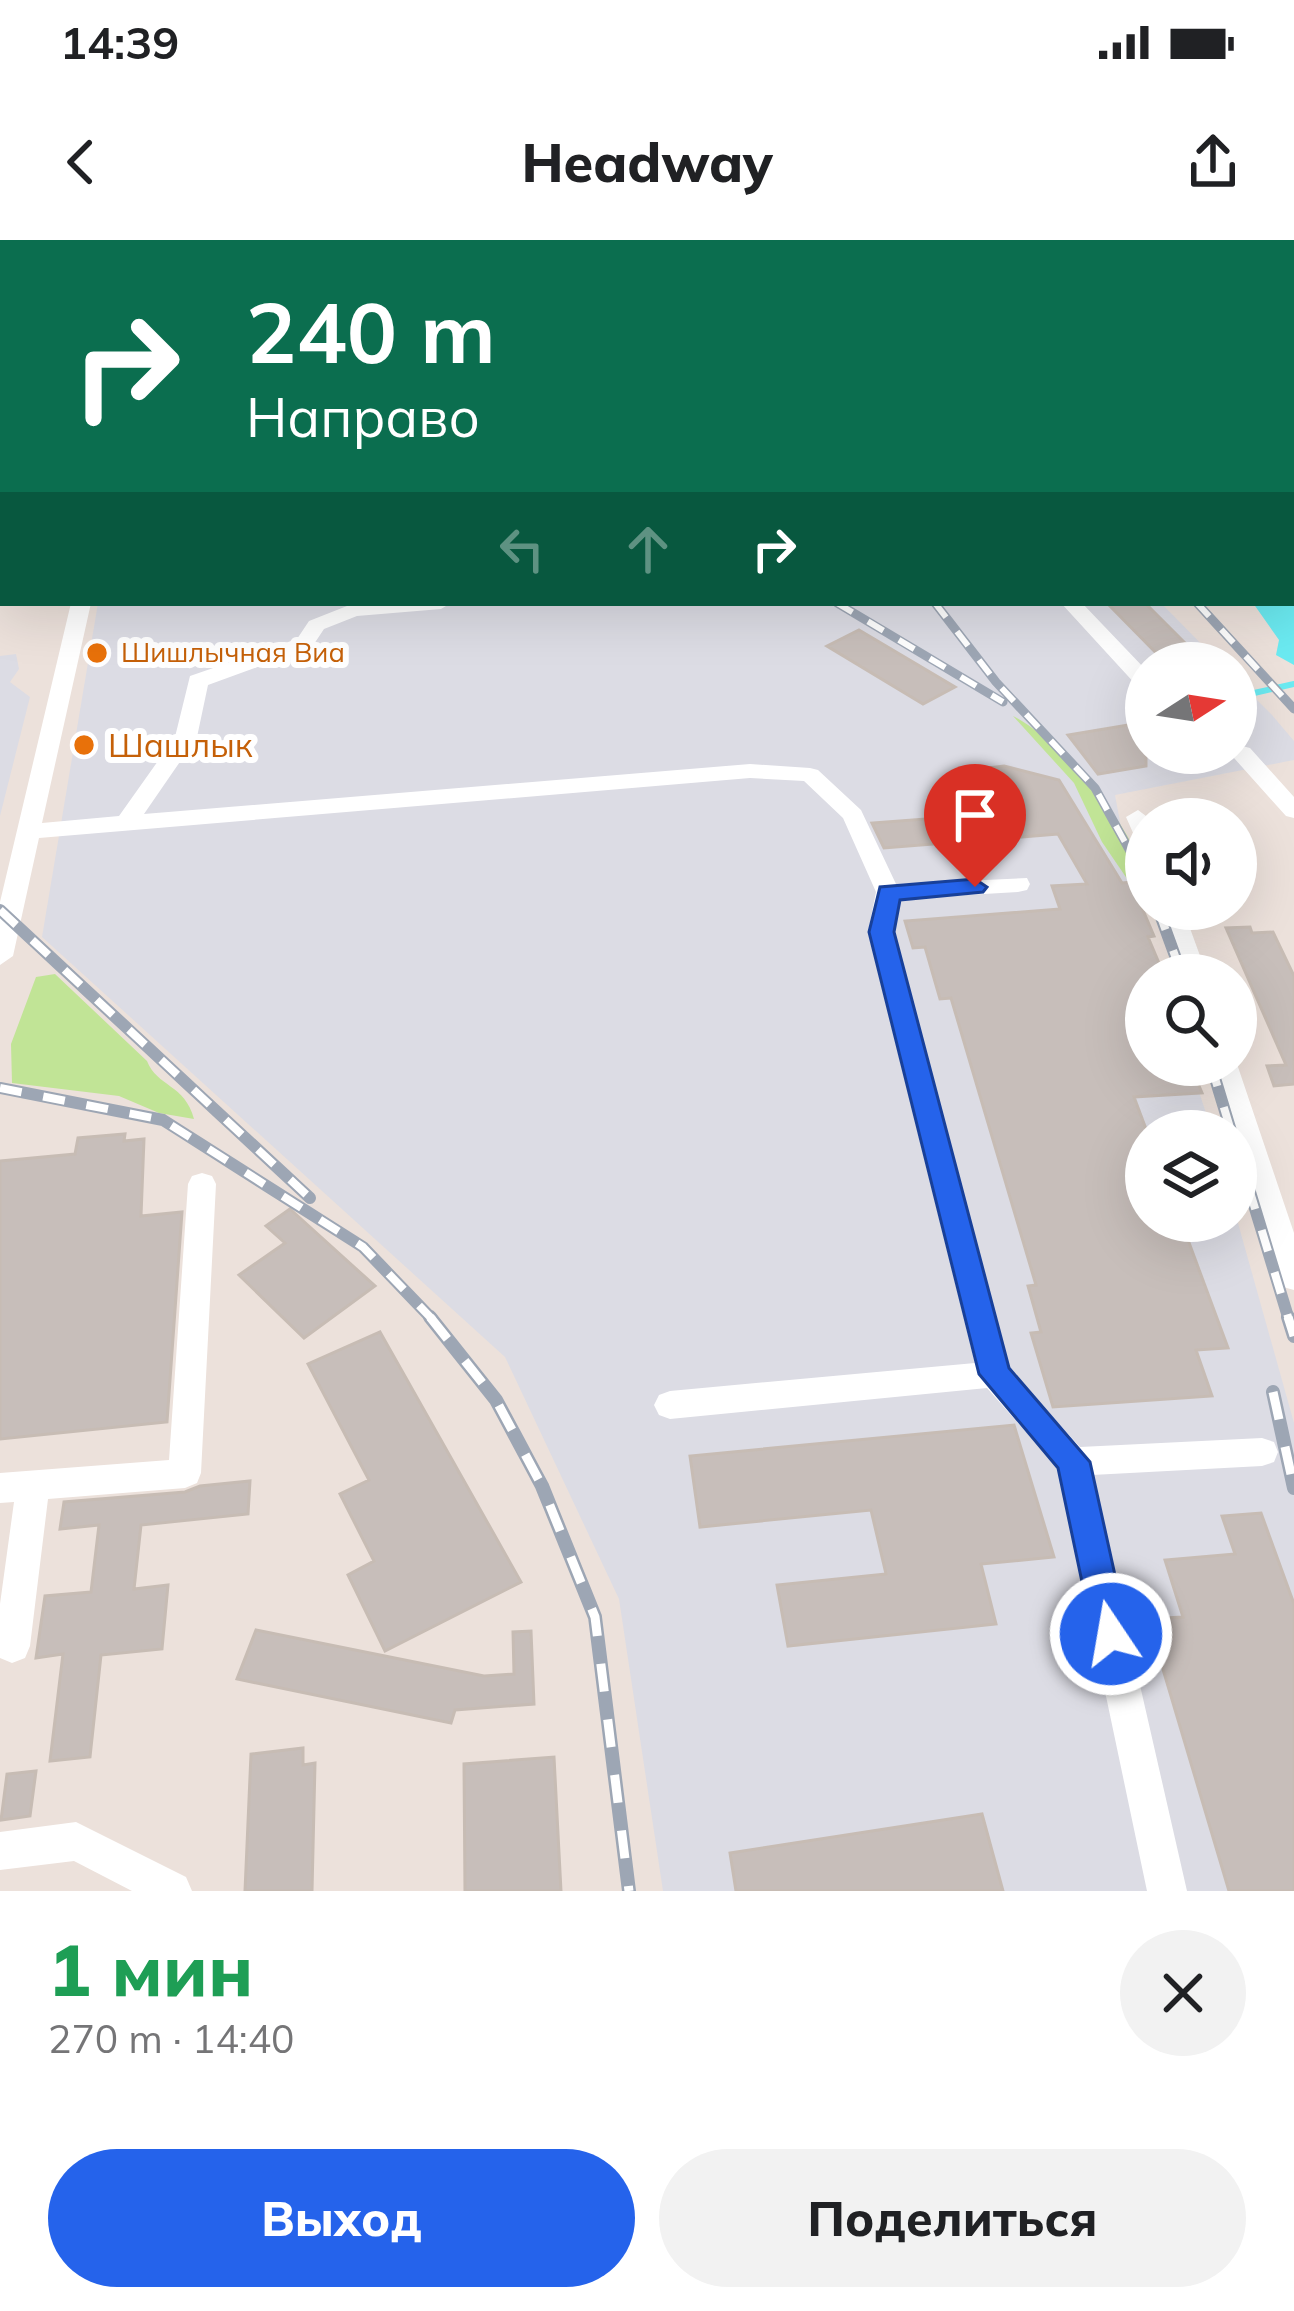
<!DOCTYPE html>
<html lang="ru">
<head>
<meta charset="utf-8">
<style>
  body { margin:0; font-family:Mulish,sans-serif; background:#f2f2f2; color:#202124; height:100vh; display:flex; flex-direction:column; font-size:45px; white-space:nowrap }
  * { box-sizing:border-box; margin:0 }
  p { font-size:39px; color:#757577 }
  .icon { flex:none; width:66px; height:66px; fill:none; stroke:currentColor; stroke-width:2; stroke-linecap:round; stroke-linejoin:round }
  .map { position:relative; height:1651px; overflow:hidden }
  .sheet { display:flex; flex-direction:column; background:#fff; flex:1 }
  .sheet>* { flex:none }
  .guide { position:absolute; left:0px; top:0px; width:1296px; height:366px; box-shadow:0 12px 48px #0002; background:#0b6e4f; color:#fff; overflow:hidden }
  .needle { width:78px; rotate:78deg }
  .buttons { position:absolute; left:1125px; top:402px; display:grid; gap:24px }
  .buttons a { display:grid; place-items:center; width:132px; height:132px; border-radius:50%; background:#fff; box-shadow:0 12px 48px #0002; font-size:60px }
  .pin { position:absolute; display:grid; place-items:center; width:102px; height:102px; color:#fff; margin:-123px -51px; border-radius:50% 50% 50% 0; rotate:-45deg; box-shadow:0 0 12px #0007 }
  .pin .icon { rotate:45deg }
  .me { position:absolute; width:132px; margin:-66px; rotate:348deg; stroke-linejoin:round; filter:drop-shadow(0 0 9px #0008) }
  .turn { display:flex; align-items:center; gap:42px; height:252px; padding:0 48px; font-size:54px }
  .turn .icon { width:156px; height:156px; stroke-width:2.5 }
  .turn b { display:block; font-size:84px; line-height:102px }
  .lanes { display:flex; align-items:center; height:114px; padding:0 48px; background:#0003; justify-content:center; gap:60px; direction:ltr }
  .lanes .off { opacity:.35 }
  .round { display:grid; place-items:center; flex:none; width:126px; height:126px; border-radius:63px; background:#f2f2f2 }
  .summary { display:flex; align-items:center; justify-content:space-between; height:204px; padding:0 48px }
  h1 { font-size:72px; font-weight:800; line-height:90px; color:#1e9e55 }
  .action { display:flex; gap:24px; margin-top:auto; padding:24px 48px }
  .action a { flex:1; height:138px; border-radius:72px; background:#2563eb; color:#fff; font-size:48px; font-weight:800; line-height:138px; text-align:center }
  .action a+a { background:#f2f2f2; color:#202124 }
  .status { display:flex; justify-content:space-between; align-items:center; height:84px; padding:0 60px; background:#fff; direction:ltr }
  .status svg { height:33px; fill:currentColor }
  header { display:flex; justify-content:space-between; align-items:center; height:156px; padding:0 48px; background:#fff; font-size:54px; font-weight:800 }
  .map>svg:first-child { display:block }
  .industrial { fill:#dcdce4 }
  .green { fill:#c1e496 }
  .water { fill:#6beaf1 }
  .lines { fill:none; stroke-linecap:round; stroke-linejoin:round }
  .stream { stroke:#6beaf1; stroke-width:6 }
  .building { fill:#c7beba; stroke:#c7bcb4; stroke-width:3 }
  .minor { fill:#fff; fill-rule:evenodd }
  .rail-far2-casing { stroke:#9da6b4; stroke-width:9 }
  .rail-far1-casing { stroke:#9da6b4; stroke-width:12 }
  .rail-casing { stroke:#9da6b4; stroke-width:14 }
  .rail-far2 { stroke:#fff; stroke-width:6; stroke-dasharray:18; stroke-linecap:butt }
  .rail-far1 { stroke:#fff; stroke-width:8; stroke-dasharray:22; stroke-linecap:butt }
  .rail { stroke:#fff; stroke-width:9; stroke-dasharray:28; stroke-linecap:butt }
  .route { fill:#2563eb; stroke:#184099; stroke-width:3 }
  .food-dot { fill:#e8710a; stroke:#fff; stroke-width:4.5 }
  .labels { text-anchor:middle; stroke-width:12; stroke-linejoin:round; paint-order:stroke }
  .far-food-label { font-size:27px; fill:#c56008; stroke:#fff; text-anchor:start }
  .food-label { font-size:33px; fill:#c56008; stroke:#fff; text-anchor:start }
</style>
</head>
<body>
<div class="status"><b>14:39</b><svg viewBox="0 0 49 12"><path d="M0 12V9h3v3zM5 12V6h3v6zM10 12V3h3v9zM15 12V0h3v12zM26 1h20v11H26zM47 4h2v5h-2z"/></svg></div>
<header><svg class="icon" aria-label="back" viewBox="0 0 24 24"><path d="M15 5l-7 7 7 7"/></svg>Headway<svg class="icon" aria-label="share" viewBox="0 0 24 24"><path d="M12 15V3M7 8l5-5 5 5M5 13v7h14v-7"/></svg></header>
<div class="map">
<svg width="1294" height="1651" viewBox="0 0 1294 1651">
  <rect width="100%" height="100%" fill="#ece1db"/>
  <path class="industrial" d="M138,0H797L800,3H129Z
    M98,363H1161L1220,423H1146V513H1236V439L1272,475L1294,501V520L1115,555L1132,646L1154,696L1148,698L1146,825H1190L1212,891H1146V981H1236V976L1294,1183V1651H663L619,1359L505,1117L42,697Z
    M16,414L19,429L10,442L30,457L0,576V416Z"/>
  <path class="green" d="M1013,476C1059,499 1142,594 1146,646H1132L1102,602L1074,543Z
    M55,734L147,821C157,847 185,844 194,879L159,873L119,856L12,843L11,804L36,737Z"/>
  <path class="water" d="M1294,314V425L1276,415L1279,400L1253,363H1293Z"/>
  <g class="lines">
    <path class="stream" d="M1254,453L1294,444"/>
  </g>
  <path class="building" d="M1107,363H1145L1205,423H1166Z
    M859,390L955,447L923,464L827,406Z
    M1146,482V526L1098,534L1068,495Z
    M1004,526L1059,540L1122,643L1131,642L1154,696L1148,697L1164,735H1146V825H1190L1202,853L1134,857L1146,889V981H1181L1228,1108L1196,1110L1212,1156L1053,1167L1031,1093L1041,1092L1028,1046L1036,1045L951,758L940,759L925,707L913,708L905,681L1060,669L1052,646L1087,644L1058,594L884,608L872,583L979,575L956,532Z
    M1250,687L1252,693L1273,692L1294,736V844L1274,846L1267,826L1286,825L1226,688Z
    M125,894L124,901L144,899L141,976L182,972L167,1182L0,1199V921L75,914L78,898Z
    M290,969L375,1046L304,1098L239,1035L285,1003L266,986Z
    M380,1092L521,1342L385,1411L348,1335L374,1321L340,1254L369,1240L308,1124Z
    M1014,1185L1054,1317L981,1324L996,1384L788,1406L777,1345L886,1334L871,1270L700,1287L690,1216Z
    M250,1241L248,1274L141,1285L134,1349L168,1345L162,1409L101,1415L90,1517L50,1521L63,1414L36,1418L45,1356L91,1352L99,1285L60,1289L64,1262L185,1252L200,1246Z
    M1261,1273L1294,1364V1651H1229L1148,1379L1183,1377L1165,1320L1235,1314L1222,1276Z
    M256,1390L484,1436L514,1434L513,1392L531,1391L534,1464L455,1470L451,1483L237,1439Z
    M303,1508V1525L315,1523L312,1651H245L251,1514Z
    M554,1517L561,1651H465L464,1524Z
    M36,1531L30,1576L1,1580L7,1534Z
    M982,1574L1003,1651H736L730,1613Z"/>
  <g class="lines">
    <path class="minor" d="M541,0H557L559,3H543Z
      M735,0H749L751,3H737Z
      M1110,0H1124L1126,3H1112Z
      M1293,21H1294V31H1293Z
      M3,36V46L0,47V37Z
      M1294,54V64L1293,65V55Z
      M0,92L3,93V104L0,103Z
      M1293,137H1294V147H1293Z
      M1293,189H1294V201H1293Z
      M71,363H91L42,583L119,576L175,497L190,436L297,399L309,381L347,366L451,363L441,369L357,376L324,389L312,407L208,445L197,497L144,574L750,524L810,528L818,530L861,570L896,644L1027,638L1030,644L1027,650L1018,652L899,659L894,692L1008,1128L1080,1207L1262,1198L1274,1202L1278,1212L1274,1222L1262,1226L1092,1235L1187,1651H1147L1058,1228L987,1148L670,1179L659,1175L654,1165L659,1155L670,1151L975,1123L868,692L876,652L843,578L804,541L750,538L39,598L13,716L0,725V662Z
      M1061,363H1082L1146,430V448L1138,447Z
      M1242,506L1250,508L1294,557V578L1286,576L1234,518L1231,513Z
      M1138,570L1150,579H1146V606L1138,604L1126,577Z
      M1159,669H1183L1207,735H1181Z
      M1236,821L1294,993V1050L1283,1047L1279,1038L1236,891H1232L1212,825H1236Z
      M202,933L212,936L216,944L201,1233L197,1243L185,1248L48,1259L30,1406L25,1418L12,1423L0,1418V1364L14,1262L0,1263V1233L169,1220L188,944L192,936Z
      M76,1582L186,1637L192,1651H132L74,1621L0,1630V1592Z"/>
    <g class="rail-far2-casing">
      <path id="rail-far2" d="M837,363L1003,462
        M935,363L996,442L1095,548L1141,631
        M1197,363L1294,469"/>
    </g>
    <g class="rail-far1-casing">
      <path id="rail-far1" d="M1140,628L1146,639
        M1158,669L1182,735
        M0,670L310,958
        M1211,825L1231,891
        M0,848L163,880L363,1007L433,1080
        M1236,906L1289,1080"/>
    </g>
    <g class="rail-casing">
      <path id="rail" d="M430,1077L496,1160L542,1246L595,1377L629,1651
        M1288,1077L1294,1096
        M1273,1152L1294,1248"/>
    </g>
    <use href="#rail-far2" class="rail-far2"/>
    <use href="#rail-far1" class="rail-far1"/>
    <use href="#rail" class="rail"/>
  </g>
  <path class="route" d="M975,639L987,647L983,652L900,660L894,692L1009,1128L1090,1222L1128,1394L1123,1406L1111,1411L1098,1406L1093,1394L1058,1228L979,1134L869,692L880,647Z"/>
  <g class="food-dot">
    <circle cx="97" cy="413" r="12"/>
    <circle cx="84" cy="505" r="12"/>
  </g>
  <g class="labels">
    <g class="far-food-label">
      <text x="121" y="422">Шишлычная Виа</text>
    </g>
    <g class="food-label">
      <text x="108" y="517">Шашлык</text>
    </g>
  </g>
</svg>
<div class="buttons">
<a><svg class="needle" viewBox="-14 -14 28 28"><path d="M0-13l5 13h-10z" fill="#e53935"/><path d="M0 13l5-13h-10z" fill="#757577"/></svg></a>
<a><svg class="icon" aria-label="sound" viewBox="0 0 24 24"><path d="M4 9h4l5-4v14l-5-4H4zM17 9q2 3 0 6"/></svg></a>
<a><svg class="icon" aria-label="search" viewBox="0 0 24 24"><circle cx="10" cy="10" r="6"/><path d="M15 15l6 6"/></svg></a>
<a><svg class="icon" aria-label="layers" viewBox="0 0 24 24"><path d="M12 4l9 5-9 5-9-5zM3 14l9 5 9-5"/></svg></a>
</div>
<div class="pin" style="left:975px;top:647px;background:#d93025"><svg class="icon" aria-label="arrive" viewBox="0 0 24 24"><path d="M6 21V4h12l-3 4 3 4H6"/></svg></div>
<svg class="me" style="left:1111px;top:1394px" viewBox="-20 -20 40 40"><circle r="17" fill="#2563eb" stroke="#fff" stroke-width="3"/><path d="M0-11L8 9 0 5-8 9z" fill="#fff"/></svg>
<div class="guide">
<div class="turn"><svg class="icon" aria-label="right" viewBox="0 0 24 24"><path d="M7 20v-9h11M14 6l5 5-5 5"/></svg><div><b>240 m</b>Направо</div></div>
<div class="lanes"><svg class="icon off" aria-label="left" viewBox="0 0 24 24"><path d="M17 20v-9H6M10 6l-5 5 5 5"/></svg><svg class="icon off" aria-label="ahead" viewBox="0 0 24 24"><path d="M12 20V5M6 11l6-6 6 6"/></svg><svg class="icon" aria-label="right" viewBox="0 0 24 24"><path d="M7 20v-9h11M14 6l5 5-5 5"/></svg></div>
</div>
</div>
<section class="sheet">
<div class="summary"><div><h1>1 мин</h1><p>270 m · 14:40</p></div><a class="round"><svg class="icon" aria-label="close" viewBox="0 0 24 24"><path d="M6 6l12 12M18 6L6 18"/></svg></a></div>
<div class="action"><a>Выход</a><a>Поделиться</a></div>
</section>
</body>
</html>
